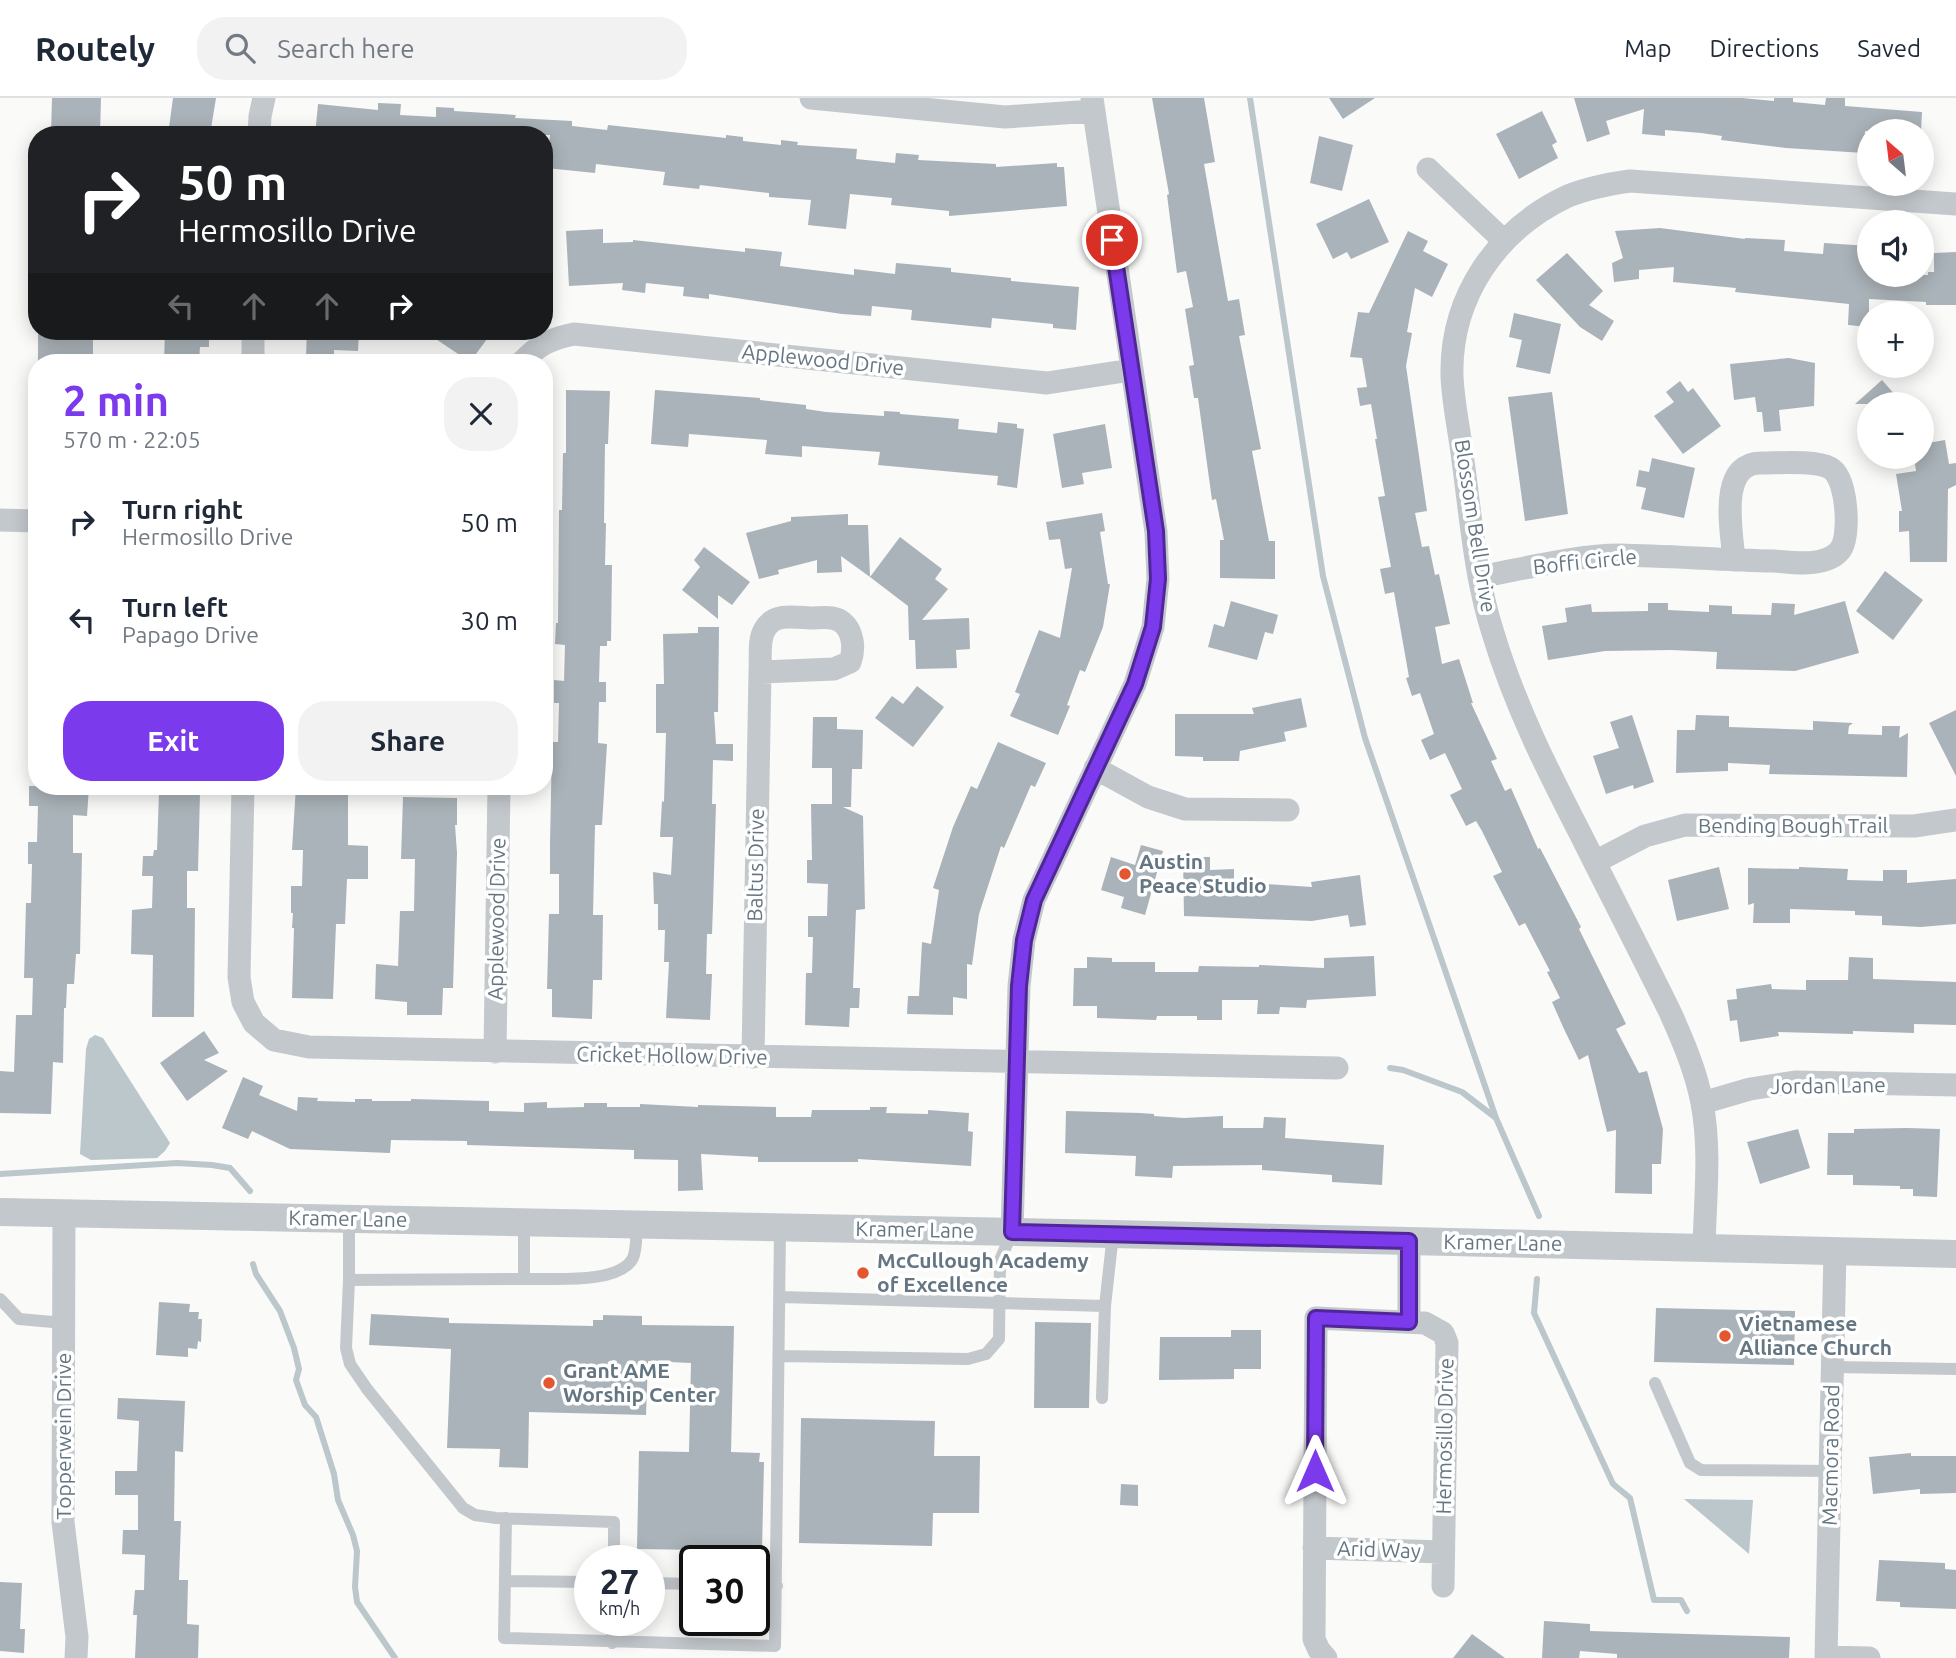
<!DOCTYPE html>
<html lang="en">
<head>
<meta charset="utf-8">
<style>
  body { margin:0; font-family:Ubuntu,sans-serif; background:#f2f2f3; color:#1f2937; height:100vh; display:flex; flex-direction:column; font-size:26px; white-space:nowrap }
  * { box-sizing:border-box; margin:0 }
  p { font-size:23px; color:#747a83 }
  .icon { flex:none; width:38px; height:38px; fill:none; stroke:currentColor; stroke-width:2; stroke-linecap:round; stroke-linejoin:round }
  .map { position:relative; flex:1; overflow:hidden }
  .panel { position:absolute; left:28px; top:256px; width:525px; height:441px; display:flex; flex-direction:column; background:#fff; border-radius:28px; box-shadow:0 4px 18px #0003 }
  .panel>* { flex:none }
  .hud { position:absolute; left:28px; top:28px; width:525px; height:214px; border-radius:28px; box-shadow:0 4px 18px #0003; background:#202124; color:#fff; overflow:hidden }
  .needle { width:46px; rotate:332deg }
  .tools { position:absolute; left:1857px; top:21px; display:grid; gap:14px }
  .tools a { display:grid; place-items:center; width:77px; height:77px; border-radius:50%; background:#fff; box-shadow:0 4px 18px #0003; font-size:35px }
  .speed { position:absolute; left:574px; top:1447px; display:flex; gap:14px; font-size:35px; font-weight:700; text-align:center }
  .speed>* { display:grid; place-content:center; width:91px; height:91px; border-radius:50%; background:#fff; box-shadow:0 4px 18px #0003; line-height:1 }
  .speed small { font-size:18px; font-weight:400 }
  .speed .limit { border:4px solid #111; border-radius:10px; background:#fff; color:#111 }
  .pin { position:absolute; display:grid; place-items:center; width:60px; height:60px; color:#fff; margin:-30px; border:4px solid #fff; border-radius:50%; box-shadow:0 2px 7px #0007 }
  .me { position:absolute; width:77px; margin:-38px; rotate:0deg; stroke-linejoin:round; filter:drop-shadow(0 0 5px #0008) }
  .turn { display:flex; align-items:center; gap:24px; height:147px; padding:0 35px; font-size:32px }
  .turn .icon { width:91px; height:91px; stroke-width:2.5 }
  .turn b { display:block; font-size:49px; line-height:60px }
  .lanes { display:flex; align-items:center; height:66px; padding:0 35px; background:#0003; justify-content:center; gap:35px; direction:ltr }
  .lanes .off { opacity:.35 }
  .round { display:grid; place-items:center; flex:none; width:74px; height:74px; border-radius:28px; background:#f2f2f3 }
  .overview { display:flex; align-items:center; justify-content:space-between; height:119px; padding:0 35px }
  h1 { font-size:42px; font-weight:700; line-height:52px; color:#7c3aed }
  .action { display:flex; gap:14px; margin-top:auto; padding:14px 35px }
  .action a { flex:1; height:80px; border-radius:28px; background:#7c3aed; color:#fff; font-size:28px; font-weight:700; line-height:80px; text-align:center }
  .action a+a { background:#f2f2f3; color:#1f2937 }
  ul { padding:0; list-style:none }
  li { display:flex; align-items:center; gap:21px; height:98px; padding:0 35px }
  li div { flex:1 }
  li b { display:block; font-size:26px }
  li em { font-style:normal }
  header { display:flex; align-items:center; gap:42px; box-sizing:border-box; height:98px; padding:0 35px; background:#fff; border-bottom:2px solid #e0e1e3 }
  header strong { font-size:33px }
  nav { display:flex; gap:38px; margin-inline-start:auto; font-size:24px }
  .search { width:490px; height:63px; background:#f2f2f3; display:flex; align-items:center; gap:18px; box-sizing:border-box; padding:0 24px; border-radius:28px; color:#747a83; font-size:26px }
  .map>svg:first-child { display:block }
  .water { fill:#bbc7cb }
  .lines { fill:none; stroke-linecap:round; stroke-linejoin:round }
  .stream { stroke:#bbc7cb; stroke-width:6 }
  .building { fill:#aab3b9 }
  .service { stroke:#c3c8cc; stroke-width:12 }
  .minor { stroke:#c3c8cc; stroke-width:23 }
  .tertiary { stroke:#c3c8cc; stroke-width:28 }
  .route-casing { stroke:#51269a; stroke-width:18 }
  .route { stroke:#7c3aed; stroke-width:12 }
  .poi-dot { fill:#e4572e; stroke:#fff; stroke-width:2.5 }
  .labels { text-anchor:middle; stroke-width:7; stroke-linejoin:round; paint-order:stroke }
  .street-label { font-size:21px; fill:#657683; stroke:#fff }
  .poi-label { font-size:21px; font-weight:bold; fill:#657683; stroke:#fff; text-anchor:start }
</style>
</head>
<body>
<header>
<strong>Routely</strong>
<div class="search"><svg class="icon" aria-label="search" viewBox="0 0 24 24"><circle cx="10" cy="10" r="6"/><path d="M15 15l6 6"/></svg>Search here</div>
<nav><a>Map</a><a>Directions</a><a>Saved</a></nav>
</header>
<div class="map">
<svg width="1956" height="1560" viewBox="0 0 1956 1560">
  <rect width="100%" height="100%" fill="#fafaf8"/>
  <path class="water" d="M95,937L103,940L170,1045L165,1053L157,1060L91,1062L80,1056L86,951L89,941Z
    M1684,1401L1753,1402L1749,1456Z"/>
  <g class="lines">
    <path class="stream" d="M1250,0L1323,478L1365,640L1496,1020
      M1390,970L1403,972L1462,994L1496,1020L1539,1118
      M0,1076L177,1065L212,1067L230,1070L250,1093
      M253,1166L256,1176L280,1213L294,1250L299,1271L296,1282L305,1307L316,1319L334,1376L338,1402L353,1437L357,1453L355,1489L357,1504L395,1560
      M1537,1181L1534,1215L1613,1386L1630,1400L1654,1502H1681L1687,1513"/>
  </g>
  <path class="building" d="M52,0H101L100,36L51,35Z
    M173,0H216L210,37H168Z
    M1152,0H1204L1215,64L1204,66L1228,203L1239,201L1245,237L1239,238L1261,351L1252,353L1269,443H1275V481L1220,480V442H1224L1216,401L1212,402L1198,300H1194L1189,268L1194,267L1185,211L1193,209L1186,173L1177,175L1167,97L1169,96Z
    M1329,0H1375L1343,21Z
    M1574,0H1742L1774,3V0H1793V4L1825,7L1826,0H1845V8L1922,14L1921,33H1865L1864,55L1786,50L1721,42L1722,38L1701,35L1665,32V38L1642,36L1644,11L1606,23L1610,36L1587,44Z
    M378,5L401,6L400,17L436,19V9L454,10V13L516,17L515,20L572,23V28L607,32L608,27L726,40V37L743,39V43L781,47V42L798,44L797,47L857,51L856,61L895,65L896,55L919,57L918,62L996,66V69L1057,65V69H1064L1067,108L949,118V113L891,107L892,100L850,96L846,131L808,127L811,102L769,99V95L700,87L699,91L663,87L665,74L596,66L595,75L546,70L550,37H315L318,6L378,12Z
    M1542,13L1557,44L1552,47L1558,60L1519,81L1496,36Z
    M1319,38L1353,47L1342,93L1310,85Z
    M1369,101L1389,144L1351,161L1347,154L1333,161L1316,126Z
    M1660,130L1745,141V140L1785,142L1784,153L1823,156L1824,145L1869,148V177H1928V174H1934V155L1956,154V207H1926V204L1869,201V229L1848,227L1849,206L1735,194L1736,190L1673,184L1674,169L1639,172V181L1614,184L1612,165L1623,160L1615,133Z
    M603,131V145L633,144V142L745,154V150L782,154L780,168L854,177V171L895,176L896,165L951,170V174L1011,180V183L1079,189L1076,232L1053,230V226L992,220L991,230L911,222L912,212L872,208L871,218L842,216L709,196V201L683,198L684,189L646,185L645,195L622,192L623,185L569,188L566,133Z
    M1408,133L1428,143L1423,153L1448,166L1432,199L1415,190L1407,234L1412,235L1406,268L1427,413L1415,415L1422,449L1429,448L1435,477L1439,476L1450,526L1435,529L1442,566L1459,561L1473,605H1471L1497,661L1491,663L1505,693L1511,690L1538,751L1540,750L1581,829L1579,831L1626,926L1616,931L1639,975L1647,973L1663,1031L1661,1066H1652V1096L1615,1095L1616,1032L1607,1034L1588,957L1579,962L1564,931L1552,904L1560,900L1547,874L1550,873L1525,825L1519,828L1493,778L1502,774L1482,733L1476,723L1466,728L1450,697L1462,691L1445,655L1430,662L1421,642L1434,636L1420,595L1412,598L1406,580L1409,579L1394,494L1385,496L1380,471L1391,469L1378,399L1385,398L1375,341H1377L1371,306L1360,308L1357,290L1367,289L1362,260L1350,259L1358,214L1369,215Z
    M1567,155L1603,193L1589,207L1614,223L1602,243L1580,229L1536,182Z
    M1514,215L1561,226L1550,276L1516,269L1522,242L1509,239Z
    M38,233H93V264H38Z
    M165,233H209V249H200L199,264H164Z
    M307,233H359L358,253L334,252V258H306Z
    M424,233H493L470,264Z
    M1789,260L1815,265L1814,308L1779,312L1781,333L1764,334L1762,314H1757L1755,299L1734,302L1730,266Z
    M1882,282L1903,306H1855Z
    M1680,283L1688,294L1693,290L1721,328L1683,356L1654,318L1674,304L1666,294Z
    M566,292L610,293L608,346H605L604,425H606L605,467H612L611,543H607V548H600L599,584H606V604H599L598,645L607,646L602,727H595L593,817H603L602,882H593L592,921L552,919V891H547L549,816H559V776H550V747L552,644H558L559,605H554V582L564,583L565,547L555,546L556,525H558L559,412H562L563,355H566Z
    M655,292L760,300V302L806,307V311L826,314L884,318V313L900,314V316L959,321L958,331L997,335L998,324L1017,326V330L1024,331L1017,390L997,387L998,378L878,367L880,354L802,348V359L765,356L767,342L689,336L688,349L651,346Z
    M1552,294L1568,416L1525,423L1508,299Z
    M1105,326L1112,370L1082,375L1084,386L1062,390L1053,336Z
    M1945,342L1949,366L1956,365V387L1948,391L1947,464H1910L1909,433L1899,434V413H1902L1896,376L1916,373L1914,359H1922V346Z
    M1652,360L1695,370L1684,420L1641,411L1646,390L1636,388L1639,372L1649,374Z
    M1102,415L1105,433L1100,434L1108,486H1110L1103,529L1085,574L1080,572L1067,607L1070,608L1058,637L1010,618L1020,596L1015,594L1039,532L1060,540L1072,470L1065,471L1060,441L1049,442L1046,424Z
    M848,416V427H868L870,479L841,458L842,474L817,475V462L778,472L779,476L759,481L746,435L791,423V419Z
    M900,439L942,471L935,481L948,491L922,522L969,520L970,551L956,552L957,570L916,571L915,542H909L908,508L870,479Z
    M704,449L750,484L732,507L718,497V521L682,492L700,469L694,462Z
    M1885,473L1923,502L1893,542L1856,513Z
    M1231,503L1278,517L1273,536L1265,534L1257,562L1208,549L1214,526L1224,529Z
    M1845,503L1859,555L1795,573L1716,571L1717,554L1671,552L1605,553L1548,562L1542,528L1567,524L1565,510L1591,506L1592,514L1648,513V505H1668V512L1709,514V507L1732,508V516L1771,517L1772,505L1795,506L1794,517Z
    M698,529H719L718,614H714L716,646H733V663L713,662L712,706H716L713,808L712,836H707L706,876H712L710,922L666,920L669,864H664L665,832H658V806H654L653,774L671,777L673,739H660L662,703L664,704L666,635H656V586H664L663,536L698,535Z
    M917,588L944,609L913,649L875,620L892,598L903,606Z
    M1301,600L1307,629L1284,634L1286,643L1240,653L1239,663H1203V659L1175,658V616H1254L1252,610Z
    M1956,612V678L1929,625Z
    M1632,617L1654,684L1634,691L1633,687L1606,696L1593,658L1619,650L1610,624Z
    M1696,617L1729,618V629L1813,632V623L1853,625L1849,628L1848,636L1882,637V628H1900L1899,640L1908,635L1907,679L1769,676L1770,667L1728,665V673L1676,675L1677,632H1695Z
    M813,619H837V631L863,632L862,671H852L851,709H843L863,718L865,811L856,812L853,890H860L859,910H850L849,929L805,927L806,875H812L813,839H808V818H827L828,786L807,785V762H812L811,706H832V670H812Z
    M998,644L1046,665L1035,689L1031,687L1004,750L1001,748L979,816L972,867L967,866V901L953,899V917L907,916L908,898H919L922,844L931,846L939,792L933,790L953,729L971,688L977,691Z
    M29,688L89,689L87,718L73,717V755H82L80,856H76L74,886H67L66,910H64L63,965L53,964L51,1016L0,1015V973L14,974L16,917H32L33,880H24L26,805H31L32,766H28V744H37L38,708H29Z
    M296,688H348V747L368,748V781H347L345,826H336L333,901L292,900L294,830H292L293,815H291V788H302L303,752H292Z
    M159,694L200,695L198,773H187V810H195L194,919H152L153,857L131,856L132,812L152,810L153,778H142L143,758H153L154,752H157Z
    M403,699L457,700V727H455L457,755L453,890H443L442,917H407V904L375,901L376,866L398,868L400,813H414L415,761H401Z
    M1141,747L1163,753L1145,817L1121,810L1124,799L1101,792L1111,759L1135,767Z
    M1183,759H1210V772L1234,771V784L1312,789L1311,784L1360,777L1366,827L1350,829L1348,817L1312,823L1184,818Z
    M1719,769L1729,811L1677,823L1668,782Z
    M1799,769L1848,771L1847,782L1883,783V772H1907V785L1956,781V826L1921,829L1882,827V818L1855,817V813L1790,811V825H1753L1754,805L1748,807V770L1799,771Z
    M1374,858L1376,898L1307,902L1306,910L1280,909L1279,916H1257L1258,902H1222V922H1197V918H1157L1156,922L1097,920V908H1073L1074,870H1087V859L1112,860V864H1155V874H1198L1199,868L1259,869V867L1324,870V860Z
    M1849,859L1873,860V881L1956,884V927L1914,926V935L1853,933V936L1778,934L1779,938L1740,944L1737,922L1730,923L1727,902L1737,901L1736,891L1771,886L1772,891L1806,892V882H1848Z
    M204,933L219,955L204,962L228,973L187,1003L160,965Z
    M243,979L263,988L259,997L297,1013L298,999L318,1000L317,1003L355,1004V1001H372V1003H411V1001L489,1003V1013L524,1014V1005L547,1004V1010L584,1009V1005H607V1009H640V1006L698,1009V1007L776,1009V1019H811L812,1012H870V1009H887L886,1015L928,1016V1012L969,1015L968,1033L973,1034L971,1068L858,1061V1064H758V1059L701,1056L703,1092L678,1093V1062L634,1061V1052L467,1047V1043L391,1042L390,1055L290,1051L252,1033L248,1041L222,1030Z
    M1066,1013L1140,1015L1154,1016V1018L1184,1020L1223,1018V1030H1263L1264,1019L1286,1020L1285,1040L1384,1047L1382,1087L1332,1084V1077L1262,1072V1067L1173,1068L1172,1080L1135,1078L1136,1058L1065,1055Z
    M1907,1030L1940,1031L1937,1099L1913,1098V1091H1900V1088L1853,1087V1077H1827L1828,1035H1854V1031Z
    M1798,1031L1810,1070L1760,1086L1747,1044Z
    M159,1204L190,1206L189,1214H199L198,1221H202L201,1244L198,1243L197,1251L188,1250V1259L156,1257Z
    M1656,1210L1795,1213L1794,1267L1654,1264Z
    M371,1216L449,1220V1225L593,1228V1222H603V1217L642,1218V1227L734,1228L731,1354L760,1355L759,1364H764L762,1453L637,1451L639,1353L689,1354L691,1265L648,1263L646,1317L529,1314L528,1370L499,1369L500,1351L447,1350L451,1251L369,1247Z
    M1035,1224L1091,1225L1089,1310H1034Z
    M1231,1232H1261V1271H1234V1281L1159,1282L1160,1239H1231Z
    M118,1300L185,1303L183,1354L175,1353L174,1423H181L179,1482H188L187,1526L199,1527L198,1560H135L137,1517H133L135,1492H144L145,1457L122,1456L123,1432H138V1397H115V1373H137L139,1323L117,1321Z
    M801,1320L935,1323L934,1358H980L979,1415H933L932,1448L799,1445Z
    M1911,1355V1358H1956V1395L1920,1396V1391L1873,1396L1869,1359Z
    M1121,1386L1138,1387V1408L1120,1407Z
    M1879,1462L1945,1465V1471L1956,1472V1511L1900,1509V1504L1876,1503Z
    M0,1484L22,1485L20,1531H25L24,1555L0,1553Z
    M1544,1523L1590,1526V1533L1790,1539L1789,1560H1617V1556L1580,1553L1579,1560H1542Z
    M1472,1536L1505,1560H1453Z"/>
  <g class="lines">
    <path class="service" d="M524,1125V1181L349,1182L346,1250L350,1266L367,1291L463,1410L475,1417L496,1420L614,1424V1463
      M524,1181C551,1180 619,1187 633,1160C637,1151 636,1136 637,1127
      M349,1182V1121
      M780,1199L1105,1208L1113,1136
      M0,1201L19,1221L64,1225
      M780,1258L968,1261L986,1256L999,1241L1000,1162L1012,1135
      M1833,1269L1956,1271
      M1655,1285L1690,1365L1701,1372L1830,1373
      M1102,1300L1105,1208
      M506,1420L504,1540L775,1548L780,1130
      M505,1483L590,1484
      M649,1485L695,1486
      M754,1488H777
      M612,1545L613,1522"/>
    <path class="minor" d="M811,0L1005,19L1093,13
      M259,37L260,18L264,0
      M1428,71L1503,142
      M253,264V233
      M522,264C539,246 551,241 574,236L1047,285L1131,272
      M0,422L37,423
      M1479,479C1523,471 1576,457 1620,457C1671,458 1722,462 1774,463C1788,464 1807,467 1821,463C1829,461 1838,457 1842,449C1850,433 1847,379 1830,370C1815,362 1780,365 1762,365C1717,364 1732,434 1734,462
      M1095,670L1148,699L1185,711L1288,712
      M243,688L239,879L243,904L254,925L274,942L309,949L1337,970
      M1595,764L1645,738L1685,727L1914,728L1956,722
      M495,954L499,688
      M753,959L760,574C761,561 758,541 765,531C774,515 794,519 810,520C817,520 825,519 832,520C852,523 856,548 850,564L834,571L760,574
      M1702,1005L1750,991L1795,984L1956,987
      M64,1115L63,1424L77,1539L76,1560
      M1012,1134L1019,888L1024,842L1034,802L1135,586L1153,529L1158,481L1156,434L1092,0
      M1704,1150C1705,1102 1711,1052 1702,1005C1696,973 1683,943 1670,914C1641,855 1611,797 1582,739C1547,671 1515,608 1493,535C1475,479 1471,420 1463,363C1460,335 1453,306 1452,278C1450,199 1497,131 1568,98C1588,90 1609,86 1630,83L1956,106
      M1409,1224V1143
      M1314,1450L1443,1454
      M1826,1559L1869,1560
      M1326,1560L1319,1552L1314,1541L1316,1220L1425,1225L1443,1235L1447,1245L1443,1488
      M1826,1560L1835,1153"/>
    <path class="tertiary" d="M0,1114L1113,1136L1956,1156"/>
  </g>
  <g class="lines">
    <g class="route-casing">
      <path id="route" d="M1112,142L1156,433L1158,481L1153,529L1135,586L1034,802L1024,842L1019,888L1012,1134L1409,1143V1224L1316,1220L1315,1373"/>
    </g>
    <use href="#route" class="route"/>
  </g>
  <g class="poi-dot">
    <circle cx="1125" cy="776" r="7"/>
    <circle cx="863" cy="1175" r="7"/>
    <circle cx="1725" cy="1238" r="7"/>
    <circle cx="549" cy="1285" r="7"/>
  </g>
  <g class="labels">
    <g class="street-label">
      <text transform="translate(823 262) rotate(6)" y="7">Applewood Drive</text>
      <text transform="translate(1475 428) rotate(81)" y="7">Blossom Bell Drive</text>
      <text transform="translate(1585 464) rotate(-6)" y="7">Boffi Circle</text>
      <text x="1793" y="735">Bending Bough Trail</text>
      <text transform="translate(756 767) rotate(-89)" y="7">Baltus Drive</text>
      <text transform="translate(497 821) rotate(-89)" y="7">Applewood Drive</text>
      <text transform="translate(672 958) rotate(1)" y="7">Cricket Hollow Drive</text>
      <text transform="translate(1828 988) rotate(-1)" y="7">Jordan Lane</text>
      <text transform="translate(348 1121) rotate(1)" y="7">Kramer Lane</text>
      <text transform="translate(915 1132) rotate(1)" y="7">Kramer Lane</text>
      <text transform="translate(1503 1145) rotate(1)" y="7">Kramer Lane</text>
      <text transform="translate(64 1338) rotate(-90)" y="7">Topperwein Drive</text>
      <text transform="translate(1445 1338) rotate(-89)" y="7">Hermosillo Drive</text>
      <text transform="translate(1831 1357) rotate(-89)" y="7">Macmora Road</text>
      <text transform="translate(1379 1452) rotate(2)" y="7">Arid Way</text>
    </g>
    <g class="poi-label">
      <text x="1139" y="771">Austin<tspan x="1139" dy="24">Peace Studio</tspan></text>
      <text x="877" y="1170">McCullough Academy<tspan x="877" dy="24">of Excellence</tspan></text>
      <text x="1739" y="1233">Vietnamese<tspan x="1739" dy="24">Alliance Church</tspan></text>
      <text x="563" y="1280">Grant AME<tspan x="563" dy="24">Worship Center</tspan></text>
    </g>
  </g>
</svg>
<div class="tools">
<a><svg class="needle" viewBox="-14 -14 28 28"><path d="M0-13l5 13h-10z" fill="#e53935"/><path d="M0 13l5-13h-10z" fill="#747a83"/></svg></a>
<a><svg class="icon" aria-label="sound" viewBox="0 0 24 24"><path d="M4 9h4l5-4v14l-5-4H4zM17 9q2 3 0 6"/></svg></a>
<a>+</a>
<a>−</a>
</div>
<div class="speed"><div>27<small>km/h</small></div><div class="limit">30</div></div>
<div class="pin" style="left:1112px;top:142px;background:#d93025"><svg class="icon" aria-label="arrive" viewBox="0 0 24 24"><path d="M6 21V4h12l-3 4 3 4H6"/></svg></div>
<svg class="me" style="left:1315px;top:1373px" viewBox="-20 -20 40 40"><path d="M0-17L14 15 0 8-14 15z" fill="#7c3aed" stroke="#fff" stroke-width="4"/></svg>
<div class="hud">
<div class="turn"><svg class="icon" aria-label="right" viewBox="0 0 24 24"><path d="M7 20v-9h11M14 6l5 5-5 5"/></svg><div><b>50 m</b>Hermosillo Drive</div></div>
<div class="lanes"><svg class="icon off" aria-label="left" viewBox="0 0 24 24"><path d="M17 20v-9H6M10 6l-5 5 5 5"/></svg><svg class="icon off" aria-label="ahead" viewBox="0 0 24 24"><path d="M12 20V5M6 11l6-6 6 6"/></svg><svg class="icon off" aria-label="ahead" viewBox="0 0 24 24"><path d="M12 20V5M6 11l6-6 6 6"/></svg><svg class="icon" aria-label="right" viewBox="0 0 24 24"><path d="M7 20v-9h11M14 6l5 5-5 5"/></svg></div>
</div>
<section class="panel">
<div class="overview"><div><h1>2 min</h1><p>570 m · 22:05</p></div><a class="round"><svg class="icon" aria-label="close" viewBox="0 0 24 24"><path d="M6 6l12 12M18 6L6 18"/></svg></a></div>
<ul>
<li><svg class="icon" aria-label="right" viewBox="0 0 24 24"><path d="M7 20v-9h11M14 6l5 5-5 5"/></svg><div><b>Turn right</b><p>Hermosillo Drive</p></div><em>50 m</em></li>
<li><svg class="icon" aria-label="left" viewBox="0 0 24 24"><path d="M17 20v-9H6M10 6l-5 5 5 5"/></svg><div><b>Turn left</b><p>Papago Drive</p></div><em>30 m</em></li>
</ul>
<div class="action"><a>Exit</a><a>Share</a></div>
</section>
</div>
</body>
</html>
